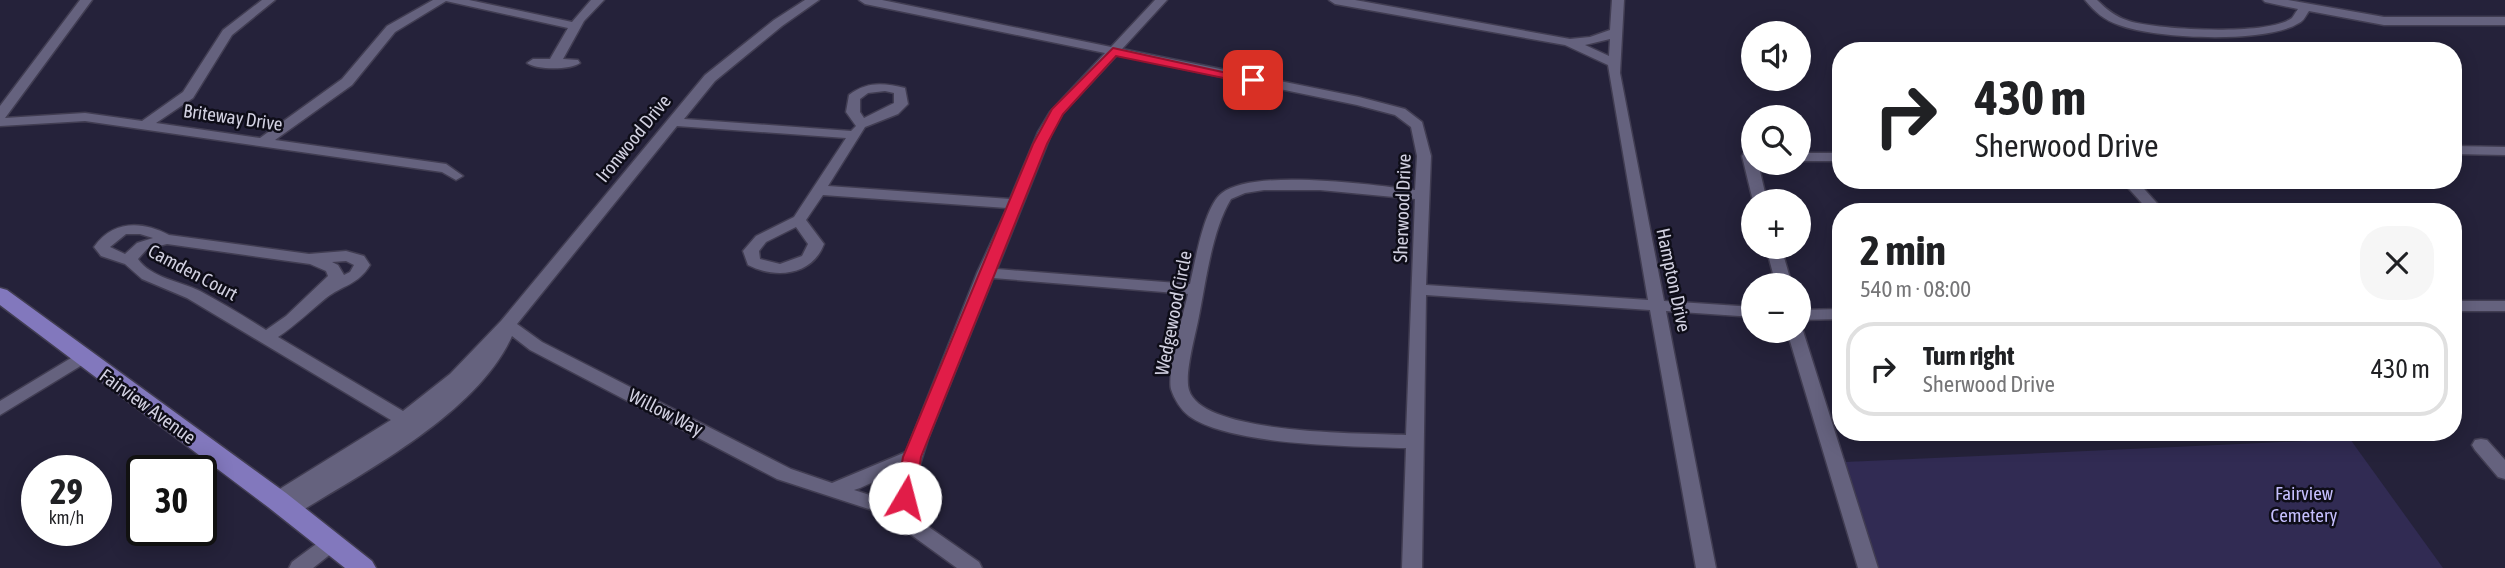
<!DOCTYPE html>
<html lang="en">
<head>
<meta charset="utf-8">
<style>
  body { margin:0; font-family:"Asap Condensed",sans-serif; background:#f6f6f6; color:#202124; height:100vh; display:flex; flex-direction:column; font-size:26px; white-space:nowrap }
  * { box-sizing:border-box; margin:0 }
  p { font-size:23px; color:#757577 }
  .icon { flex:none; width:38px; height:38px; fill:none; stroke:currentColor; stroke-width:2; stroke-linecap:round; stroke-linejoin:round }
  .map { position:relative; flex:1; overflow:hidden }
  .details { position:absolute; left:1832px; top:203px; width:630px; height:238px; display:flex; flex-direction:column; background:#fff; border-radius:28px; box-shadow:0 4px 18px #0003 }
  .details>* { flex:none }
  .banner { position:absolute; left:1832px; top:42px; width:630px; height:147px; border-radius:28px; box-shadow:0 4px 18px #0003; background:#fff; color:#202124; overflow:hidden }
  .tools { position:absolute; left:1741px; top:21px; display:grid; gap:14px }
  .tools a { display:grid; place-items:center; width:70px; height:70px; border-radius:50%; background:#fff; box-shadow:0 4px 18px #0003; font-size:35px }
  .speed { position:absolute; left:21px; top:455px; display:flex; gap:14px; font-size:35px; font-weight:700; text-align:center }
  .speed>* { display:grid; place-content:center; width:91px; height:91px; border-radius:50%; background:#fff; box-shadow:0 4px 18px #0003; line-height:1 }
  .speed small { font-size:18px; font-weight:400 }
  .speed .limit { border:4px solid #111; border-radius:10px; background:#fff; color:#111 }
  .pin { position:absolute; display:grid; place-items:center; width:60px; height:60px; color:#fff; margin:-30px; border-radius:14px; box-shadow:0 4px 10px #0006 }
  .me { position:absolute; width:77px; margin:-38px; rotate:8deg; stroke-linejoin:round; filter:drop-shadow(0 0 5px #0008) }
  .turn { display:flex; align-items:center; gap:24px; height:147px; padding:0 28px; font-size:32px }
  .turn .icon { width:91px; height:91px; stroke-width:2.5 }
  .turn b { display:block; font-size:49px; line-height:60px }
  .round { display:grid; place-items:center; flex:none; width:74px; height:74px; border-radius:28px; background:#f6f6f6 }
  .head { display:flex; align-items:center; justify-content:space-between; height:119px; padding:0 28px }
  h1 { font-size:42px; font-weight:700; line-height:52px }
  ul { padding:0; list-style:none }
  li { display:flex; align-items:center; gap:21px; height:94px; margin:0 14px 10px; padding:0 14px; border:4px solid #e0e0e0; border-radius:28px }
  li div { flex:1 }
  li b { display:block; font-size:26px }
  li em { font-style:normal }
  .map>svg:first-child { display:block }
  .green { fill:#312b53 }
  .lines { fill:none; stroke-linecap:round; stroke-linejoin:round }
  .minor-casing { stroke:#413d52; stroke-width:3 }
  .major-casing { stroke:#413d52; stroke-width:3 }
  .minor { fill:#65627e; fill-rule:evenodd }
  .major { fill:#8278bd; fill-rule:evenodd }
  .route { fill:#e11d48; stroke:#92132f; stroke-width:2 }
  .labels { text-anchor:middle; stroke-width:5; stroke-linejoin:round; paint-order:stroke }
  .street-label { font-size:19px; fill:#d1d0e0; stroke:#0e0d18 }
  .park-label { font-size:19px; fill:#c5bffd; stroke:#0e0d18 }
</style>
</head>
<body>
<div class="map">
<svg width="2505" height="568" viewBox="0 0 2505 568">
  <rect width="100%" height="100%" fill="#25223a"/>
  <path class="green" d="M2350,439L2443,568H1877L1845,462Z"/>
  <g class="lines">
    <g class="minor-casing">
      <path id="minor" d="M80,0H92L5,118L85,113L142,121L183,92L223,30L262,0H275L232,35L193,98L156,123L260,138L342,79L387,26L433,0H469L572,22L591,0H604L584,21L563,59L578,60L580,63C570,70 537,70 527,63L533,59H550L568,28L446,1L395,32L352,85L275,140L446,164L463,176L456,180L442,172L85,121L0,126V106Z
        M805,0H819L782,26L715,81L684,119L851,131L856,126L846,112L849,95C867,81 884,83 905,88L908,104L898,114L865,127L828,186L1010,199L1038,132L1050,112L1105,53L865,4L859,0H882L1111,47L1155,0H1167L1122,49L1359,97L1405,109L1422,122L1431,156L1426,285L1648,300L1608,65L1565,45L1335,4L1329,0H1355L1570,39L1590,37L1610,30L1612,0H1624L1620,73L1664,301L1754,307V317L1666,311L1716,568H1696L1650,310L1426,295L1422,568H1402L1406,448C1353,446 1231,446 1189,416C1181,410 1174,399 1171,389C1167,373 1183,314 1188,294L993,278L928,439L916,477L913,516L979,562L982,568H957L881,513L777,479L530,350L512,336C478,413 364,472 295,515L288,517L281,515L279,510L281,506L270,505L268,500L270,495L391,420L187,298L142,279L125,264L101,256L94,247C113,220 142,221 169,235L309,254L346,251L364,256L370,265C358,285 343,285 326,298C310,311 296,325 278,337L403,411L450,374L501,321L705,75L774,20ZM1610,39L1609,56L1585,45ZM1117,55L1357,105L1395,115L1411,127L1417,156L1415,190C1374,185 1254,168 1222,193C1204,206 1195,263 1190,284L997,269L1052,132L1062,114ZM885,91L894,93V103L864,118L860,112V99L868,93ZM677,126L846,138L794,217L756,236L743,251L748,265C775,279 812,276 824,244L806,220L823,195L1007,208L977,273L906,452L832,483L791,469L542,342L517,324ZM1264,190H1320L1415,199L1406,435C1365,433 1202,435 1189,390C1184,374 1196,333 1199,316C1206,281 1212,230 1231,199L1245,193ZM796,227L808,244L802,256L780,264L760,259L759,251L766,242ZM126,234H140L153,238L137,243L125,254L110,247ZM167,244L310,264L326,271L328,276L286,316L266,330C244,316 222,303 200,291C180,281 151,278 138,259L147,249ZM346,261L354,265L350,272L344,275L338,265L332,262ZM900,470L895,503L854,490L860,488Z
        M2085,0H2097C2107,10 2116,17 2129,21C2158,30 2268,36 2292,18C2293,17 2297,10 2298,9L2265,2L2263,0H2288L2384,17H2505V25H2384L2309,11C2306,15 2304,21 2299,23C2266,44 2155,39 2119,25C2104,20 2095,12 2085,0Z
        M2454,146L2505,147V155L2454,154Z
        M1754,152V163H1758L1767,201H1753L1742,156L1744,153Z
        M1799,153H1841V161H1799Z
        M2121,180H2136L2165,212H2150Z
        M1766,247H1781L1792,285H1776Z
        M2454,301H2505V311H2454Z
        M1841,309V319L1799,320V310Z
        M1799,327L1803,331L1878,568H1858L1787,331H1799Z
        M81,352L89,358L87,362L0,415V401Z
        M2481,439L2487,440L2505,460V479L2498,477L2475,450L2472,445L2475,440Z
        M330,536L337,539L340,544L337,549L313,568H289L292,562L323,539Z"/>
    </g>
    <g class="major-casing">
      <path id="major" d="M0,288L7,290L286,493L372,561L376,568H345L268,507L0,305Z"/>
    </g>
    <use href="#minor" class="minor"/>
    <use href="#major" class="major"/>
  </g>
  <path class="route" d="M1113,48L1259,80L1253,84L1116,56L1063,114L1047,144L921,457L915,498L912,503H898L896,498L903,457L1033,144L1052,109Z"/>
  <g class="labels">
    <g class="street-label">
      <text transform="translate(233 117) rotate(8)" y="7">Briteway Drive</text>
      <text transform="translate(633 138) rotate(-51)" y="7">Ironwood Drive</text>
      <text transform="translate(1402 208) rotate(-88)" y="7">Sherwood Drive</text>
      <text transform="translate(193 272) rotate(28)" y="7">Camden Court</text>
      <text transform="translate(1674 280) rotate(78)" y="7">Hampton Drive</text>
      <text transform="translate(1173 313) rotate(-79)" y="7">Wedgewood Circle</text>
      <text transform="translate(148 406) rotate(36)" y="7">Fairview Avenue</text>
      <text transform="translate(666 412) rotate(27)" y="7">Willow Way</text>
    </g>
    <g class="park-label">
      <text x="2304" y="500">Fairview<tspan x="2304" dy="22">Cemetery</tspan></text>
    </g>
  </g>
</svg>
<div class="tools">
<a><svg class="icon" aria-label="sound" viewBox="0 0 24 24"><path d="M4 9h4l5-4v14l-5-4H4zM17 9q2 3 0 6"/></svg></a>
<a><svg class="icon" aria-label="search" viewBox="0 0 24 24"><circle cx="10" cy="10" r="6"/><path d="M15 15l6 6"/></svg></a>
<a>+</a>
<a>−</a>
</div>
<div class="speed"><div>29<small>km/h</small></div><div class="limit">30</div></div>
<div class="pin" style="left:1253px;top:80px;background:#d93025"><svg class="icon" aria-label="arrive" viewBox="0 0 24 24"><path d="M6 21V4h12l-3 4 3 4H6"/></svg></div>
<svg class="me" style="left:905px;top:498px" viewBox="-20 -20 40 40"><circle r="19" fill="#fff"/><path d="M0-13L10 11 0 6-10 11z" fill="#e11d48"/></svg>
<div class="banner">
<div class="turn"><svg class="icon" aria-label="right" viewBox="0 0 24 24"><path d="M7 20v-9h11M14 6l5 5-5 5"/></svg><div><b>430 m</b>Sherwood Drive</div></div>
</div>
<section class="details">
<div class="head"><div><h1>2 min</h1><p>540 m · 08:00</p></div><a class="round"><svg class="icon" aria-label="close" viewBox="0 0 24 24"><path d="M6 6l12 12M18 6L6 18"/></svg></a></div>
<ul>
<li><svg class="icon" aria-label="right" viewBox="0 0 24 24"><path d="M7 20v-9h11M14 6l5 5-5 5"/></svg><div><b>Turn right</b><p>Sherwood Drive</p></div><em>430 m</em></li>
</ul>
</section>
</div>
</body>
</html>
